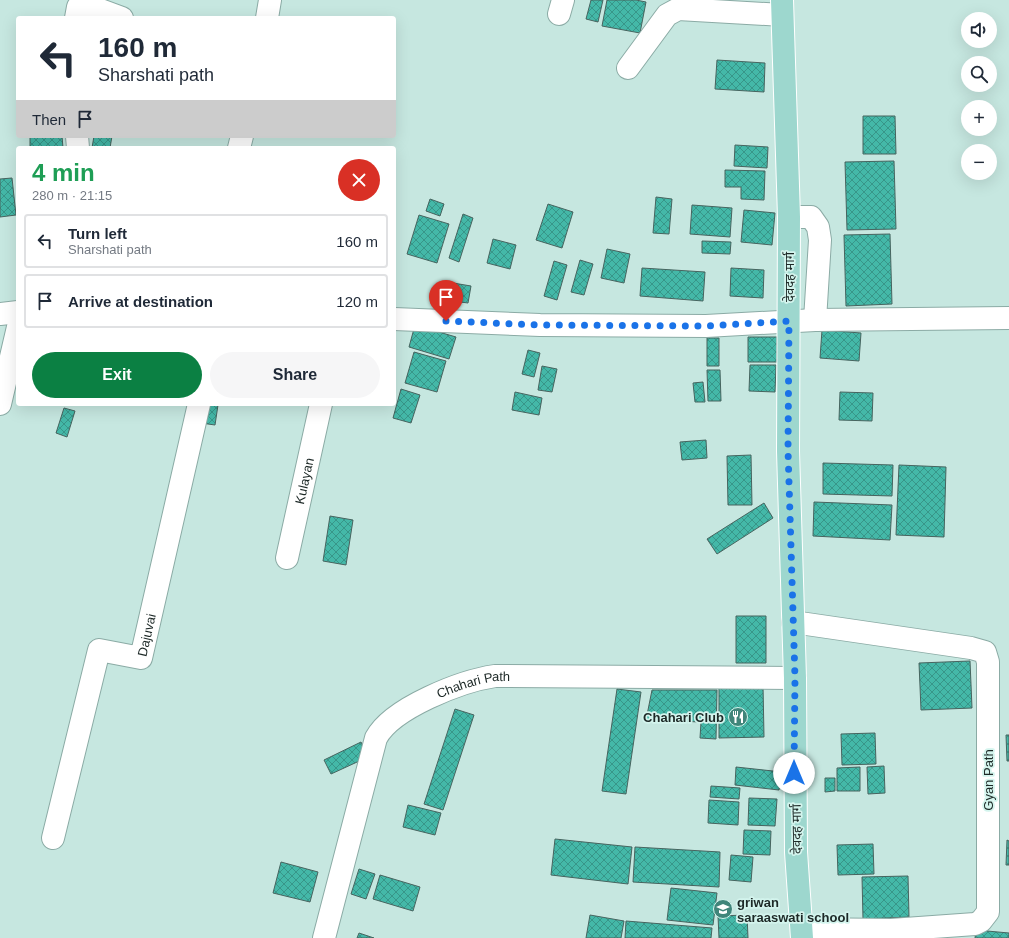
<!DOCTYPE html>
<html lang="en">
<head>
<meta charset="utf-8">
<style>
  body { margin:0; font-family:Helvetica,"Noto Sans Devanagari",sans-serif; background:#f6f6f7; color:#1f2937; height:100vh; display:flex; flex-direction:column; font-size:15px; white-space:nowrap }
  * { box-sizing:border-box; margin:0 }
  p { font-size:13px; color:#747a83 }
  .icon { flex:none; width:22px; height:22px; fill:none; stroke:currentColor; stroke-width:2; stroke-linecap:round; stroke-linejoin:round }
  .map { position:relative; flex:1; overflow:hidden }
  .panel { position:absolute; left:16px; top:146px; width:380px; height:260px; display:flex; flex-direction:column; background:#fff; border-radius:4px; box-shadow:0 4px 16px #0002 }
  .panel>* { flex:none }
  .hud { position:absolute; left:16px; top:16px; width:380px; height:122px; border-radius:4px; box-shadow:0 4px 16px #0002; background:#fff; color:#1f2937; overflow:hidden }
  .fabs { position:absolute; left:961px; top:12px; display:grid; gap:8px }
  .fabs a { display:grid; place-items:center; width:36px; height:36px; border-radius:50%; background:#fff; box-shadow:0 4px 16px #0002; font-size:20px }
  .pin { position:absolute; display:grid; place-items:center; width:34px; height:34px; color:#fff; margin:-41px -17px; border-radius:50% 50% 50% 0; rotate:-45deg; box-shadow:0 0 4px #0007 }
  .pin .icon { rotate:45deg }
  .me { position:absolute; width:44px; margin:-22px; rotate:0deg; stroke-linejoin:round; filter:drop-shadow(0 0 3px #0008) }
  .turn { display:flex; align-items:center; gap:14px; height:84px; padding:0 16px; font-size:18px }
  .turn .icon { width:52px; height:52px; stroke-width:2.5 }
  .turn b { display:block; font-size:28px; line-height:34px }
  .then { display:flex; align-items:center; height:38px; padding:0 16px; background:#0003; gap:8px; font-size:15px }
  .round { display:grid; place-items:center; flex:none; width:42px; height:42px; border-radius:21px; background:#f6f6f7 }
  .summary { display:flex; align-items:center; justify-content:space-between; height:68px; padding:0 16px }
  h1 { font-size:24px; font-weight:800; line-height:30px; color:#1e9e55 }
  .cta { display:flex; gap:8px; margin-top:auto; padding:8px 16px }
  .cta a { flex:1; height:46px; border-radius:24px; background:#0b8043; color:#fff; font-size:16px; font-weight:800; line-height:46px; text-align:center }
  .cta a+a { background:#f6f6f7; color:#1f2937 }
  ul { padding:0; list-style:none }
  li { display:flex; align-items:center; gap:12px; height:54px; margin:0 8px 6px; padding:0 8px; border:2px solid #e0e1e3; border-radius:4px }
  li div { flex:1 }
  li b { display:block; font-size:15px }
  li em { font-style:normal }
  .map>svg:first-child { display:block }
  .building { fill:url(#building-cross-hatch); stroke:#47645f }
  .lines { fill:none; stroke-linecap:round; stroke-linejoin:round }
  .minor-casing { stroke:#8baba5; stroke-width:24 }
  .major-casing { stroke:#fff; stroke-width:24 }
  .minor { stroke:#fff; stroke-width:22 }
  .major { stroke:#9dd7ce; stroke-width:22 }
  .route { stroke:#1a73e8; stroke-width:7; stroke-dasharray:0 12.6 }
  .labels { text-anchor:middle; stroke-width:3.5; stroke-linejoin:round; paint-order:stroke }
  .street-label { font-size:13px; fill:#1d2927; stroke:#d3f4ed }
  .poi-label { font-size:13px; font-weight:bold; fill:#1d2927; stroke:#d3f4ed; text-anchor:end }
</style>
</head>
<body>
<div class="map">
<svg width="1009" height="938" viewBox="0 0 1009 938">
  <defs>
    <pattern id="building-cross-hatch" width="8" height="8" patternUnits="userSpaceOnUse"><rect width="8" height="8" fill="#44b8a8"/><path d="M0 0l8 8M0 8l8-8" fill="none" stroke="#389689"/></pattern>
  </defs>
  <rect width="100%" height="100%" fill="#c6e7e0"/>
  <path class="building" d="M591,0H603L598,22L586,19Z
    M607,0H636L646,2L640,33L602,26Z
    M717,60L765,63L764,92L715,89Z
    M863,116H895L896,154H863Z
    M30,136H62L63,148H30Z
    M94,136H112L110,148H92Z
    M735,145L768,147L767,168L734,166Z
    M894,161L896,229L847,230L845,162Z
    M725,170L765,171L764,200L741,199V187H725Z
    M12,178L16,215L0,217V179Z
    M656,197L672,199L669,234L653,233Z
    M430,199L444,204L440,216L426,211Z
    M548,204L573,212L562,248L536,240Z
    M692,205L732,208L730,237L690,234Z
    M744,210L775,213L772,245L741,242Z
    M463,214L473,218L459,262L449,258Z
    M419,215L449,224L437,263L407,254Z
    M890,234L892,304L846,306L844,235Z
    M493,239L516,245L510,269L487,263Z
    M702,241L731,242L730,254L702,253Z
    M607,249L630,254L624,283L601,278Z
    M580,260L593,264L584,295L571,292Z
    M554,261L567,265L557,300L544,296Z
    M642,268L705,272L703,301L640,296Z
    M731,268L764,270L763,298L730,296Z
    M447,282L471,286L468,303L445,300Z
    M415,325L456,337L449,359L409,347Z
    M822,330L861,333L859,361L820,358Z
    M748,337H777V362H748Z
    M707,338H719V366H707Z
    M528,350L540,353L534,377L522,374Z
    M414,352L446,361L437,392L405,383Z
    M750,365H776L775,392L749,391Z
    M542,366L557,369L552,392L538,390Z
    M707,370H720L721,401H708Z
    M703,382L705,402H695L693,383Z
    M401,389L420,395L411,423L393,418Z
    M515,392L542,398L539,415L512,410Z
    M840,392L873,393L872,421L839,420Z
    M204,404L218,405L215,425L201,423Z
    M64,408L75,411L67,437L56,433Z
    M706,440L707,458L682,460L680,442Z
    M751,455L752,505H728L727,456Z
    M823,463L893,465L892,496L823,494Z
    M899,465L946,467L944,537L896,535Z
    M814,502L892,505L890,540L813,536Z
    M764,503L773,518L717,554L707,539Z
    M330,516L353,520L346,565L323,561Z
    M736,616H766V663H736Z
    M970,661L972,708L921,710L919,663Z
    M719,685H763L764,737L719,738Z
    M617,689L641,692L626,794L602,791Z
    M652,690H717L716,739L700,738L701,722L646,720Z
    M455,709L474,715L443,810L424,804Z
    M875,733L876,764L842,765L841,734Z
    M1006,735H1009V761H1007Z
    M361,742L368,757L331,774L324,760Z
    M884,766L885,793L868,794L867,767Z
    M736,767L782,772L779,790L735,785Z
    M860,767V791H837V768Z
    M825,778H835V791L825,792Z
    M711,786L740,788L739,799L710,797Z
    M749,798L777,799L775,826L748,825Z
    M709,800L739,802L738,825L708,823Z
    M408,805L441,813L435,835L403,827Z
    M744,830L771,831L770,855L743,854Z
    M555,839L632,847L628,884L551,875Z
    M1007,840L1009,841V865H1006Z
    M873,844L874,874L838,875L837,845Z
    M635,847L720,852L719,887L633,882Z
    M731,855L753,857L751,882L729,880Z
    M281,862L318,872L310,902L273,893Z
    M359,869L375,874L366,899L351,894Z
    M380,875L420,887L413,911L373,899Z
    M908,876L909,917L863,919L862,877Z
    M671,888L717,893L713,925L667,920Z
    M590,915L624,921L621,938H586Z
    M747,915L748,938H719L718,916Z
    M626,921L712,928L711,938H625Z
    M976,930L1009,933V938H975Z
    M359,933L374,938H357Z"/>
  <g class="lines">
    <g class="minor-casing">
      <g id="minor">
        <path d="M559,14L563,0"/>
        <path d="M76,18L78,7L84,4L122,18"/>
        <path d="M267,18L270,0"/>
        <path d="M628,68L667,15L678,9L782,15"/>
        <path d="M77,136L78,148"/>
        <path d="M239,148L242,136"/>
        <path d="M789,217H811L818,227L820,240L815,320"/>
        <path d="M0,314L18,312"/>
        <path d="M394,319L540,325L706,326L815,320L1009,318"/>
        <path d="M0,404L18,327"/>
        <path id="s1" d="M287,558L321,404"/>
        <path d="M793,622L971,648L985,652L988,662V912L981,921L975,924L891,930L803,929"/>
        <path id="s2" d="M53,838L99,650L141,658L199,404"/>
        <path id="s3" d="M324,938L376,738C392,708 461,681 495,676L795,678"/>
      </g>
    </g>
    <g class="major-casing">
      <path id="major" d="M782,0L789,217L788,451L795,678L796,852L802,938"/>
    </g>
    <use href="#minor" class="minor"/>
    <use href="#major" class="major"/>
  </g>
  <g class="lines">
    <path class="route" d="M446,321L540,325L706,326L789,321L788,450L795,678L794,773"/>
  </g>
  <defs>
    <g id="restaurant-disc" transform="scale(1)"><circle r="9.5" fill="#40857a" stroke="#d3f4ed"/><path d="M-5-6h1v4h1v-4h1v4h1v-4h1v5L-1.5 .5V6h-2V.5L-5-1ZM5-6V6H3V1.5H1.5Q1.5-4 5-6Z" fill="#fff"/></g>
    <g id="school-disc" transform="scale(1)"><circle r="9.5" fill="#40857a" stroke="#d3f4ed"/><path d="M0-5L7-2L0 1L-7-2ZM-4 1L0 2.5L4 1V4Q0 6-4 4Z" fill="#fff"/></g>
  </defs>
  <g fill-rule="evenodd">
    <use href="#restaurant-disc" x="738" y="717"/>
    <use href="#school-disc" x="723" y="909"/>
  </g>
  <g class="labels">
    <g class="street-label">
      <text transform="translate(789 277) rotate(-90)" y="5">देवदह मार्ग</text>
      <text dy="5" stroke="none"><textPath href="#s1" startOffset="79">Kulayan</textPath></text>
      <text dy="5" stroke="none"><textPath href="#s2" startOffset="260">Dajuvai</textPath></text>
      <text dy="5" stroke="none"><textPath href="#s3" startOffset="321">Chahari Path</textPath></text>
      <text transform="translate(988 780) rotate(-90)" y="5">Gyan Path</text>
      <text transform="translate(796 829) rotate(-91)" y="5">देवदह मार्ग</text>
    </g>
    <g class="poi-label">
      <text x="724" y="722">Chahari Club</text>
      <text x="737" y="907" text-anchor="start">griwan<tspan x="737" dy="15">saraaswati school</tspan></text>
    </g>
  </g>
</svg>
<div class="fabs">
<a><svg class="icon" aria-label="sound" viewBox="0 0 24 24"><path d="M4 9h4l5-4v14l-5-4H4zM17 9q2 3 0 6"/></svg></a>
<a><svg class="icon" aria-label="search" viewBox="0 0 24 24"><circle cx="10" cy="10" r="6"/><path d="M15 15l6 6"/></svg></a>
<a>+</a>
<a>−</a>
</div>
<div class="pin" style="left:446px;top:321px;background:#d93025"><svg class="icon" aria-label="arrive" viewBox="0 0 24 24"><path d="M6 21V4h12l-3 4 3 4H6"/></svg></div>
<svg class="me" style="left:794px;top:773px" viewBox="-20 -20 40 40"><circle r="19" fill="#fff"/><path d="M0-13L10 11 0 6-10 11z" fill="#1a73e8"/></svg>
<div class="hud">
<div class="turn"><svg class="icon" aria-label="left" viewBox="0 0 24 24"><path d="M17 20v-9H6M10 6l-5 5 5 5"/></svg><div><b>160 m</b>Sharshati path</div></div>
<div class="then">Then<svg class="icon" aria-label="arrive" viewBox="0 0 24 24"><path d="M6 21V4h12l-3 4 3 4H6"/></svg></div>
</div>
<section class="panel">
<div class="summary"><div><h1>4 min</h1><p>280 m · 21:15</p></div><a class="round" style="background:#d93025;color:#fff"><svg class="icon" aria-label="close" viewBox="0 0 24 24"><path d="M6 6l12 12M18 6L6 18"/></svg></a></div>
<ul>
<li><svg class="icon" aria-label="left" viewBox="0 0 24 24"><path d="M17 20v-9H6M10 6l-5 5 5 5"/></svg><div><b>Turn left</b><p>Sharshati path</p></div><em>160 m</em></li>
<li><svg class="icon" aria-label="arrive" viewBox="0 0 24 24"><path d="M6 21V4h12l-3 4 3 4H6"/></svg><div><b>Arrive at destination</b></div><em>120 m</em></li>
</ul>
<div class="cta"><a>Exit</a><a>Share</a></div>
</section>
</div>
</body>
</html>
